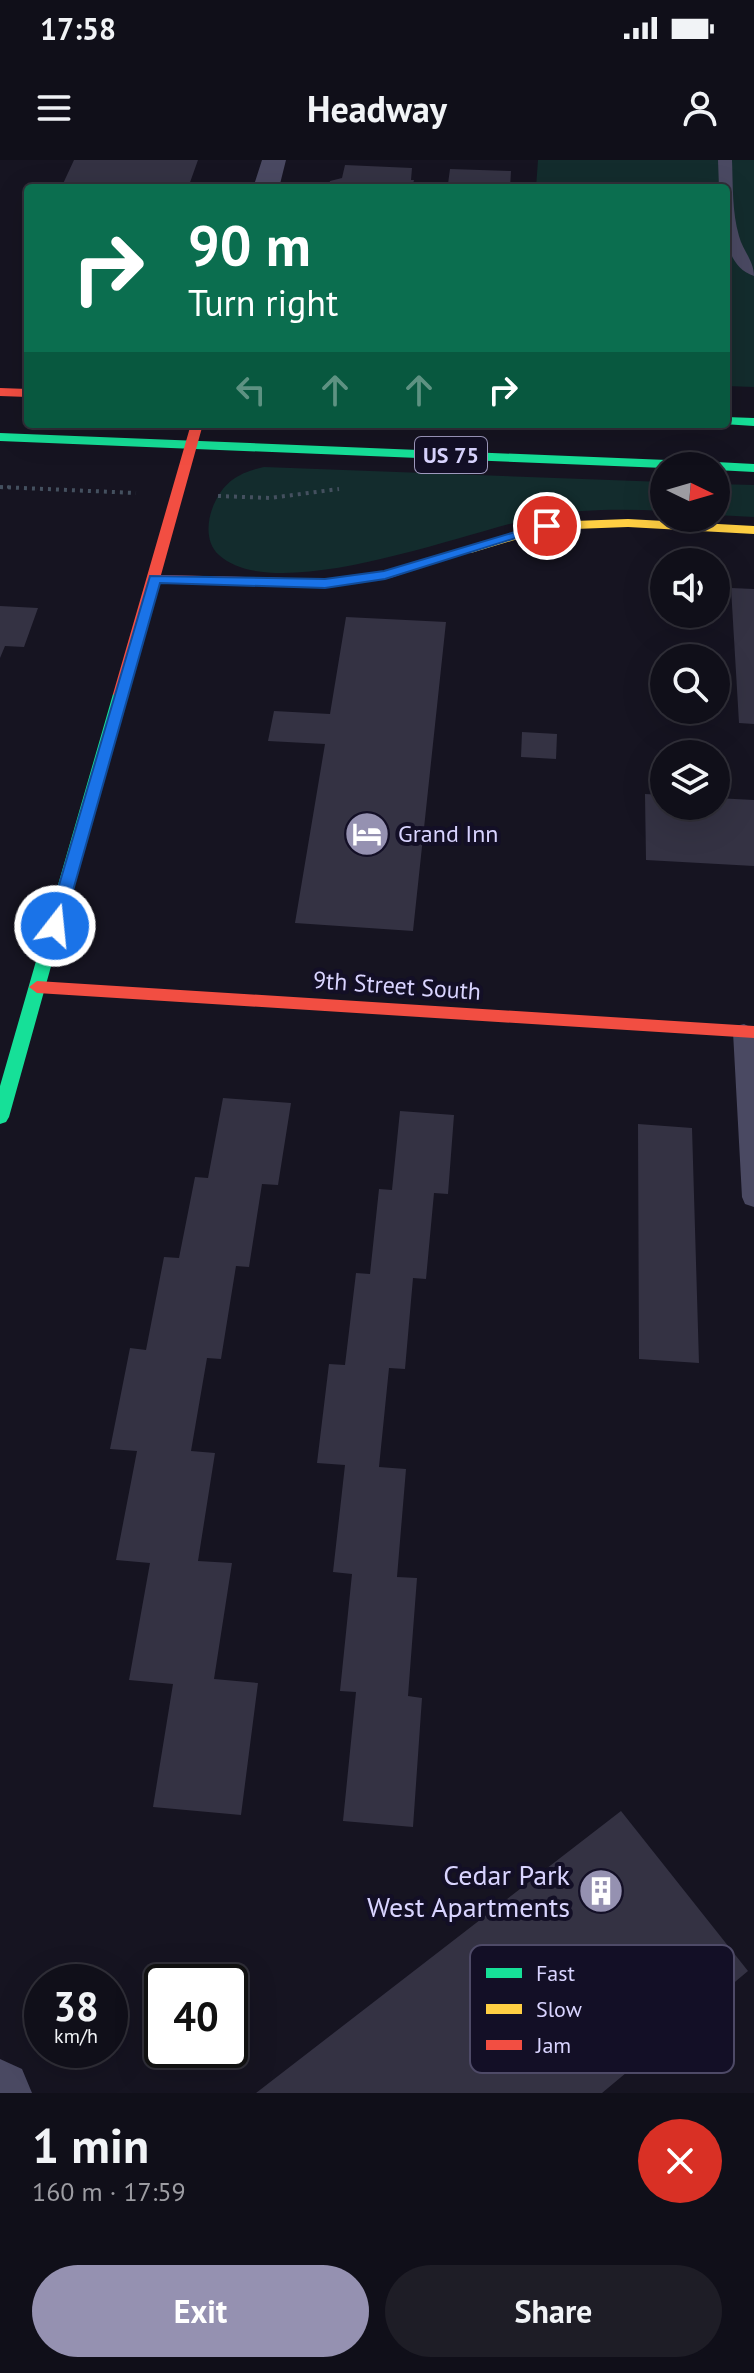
<!DOCTYPE html>
<html lang="en">
<head>
<meta charset="utf-8">
<style>
  body { margin:0; font-family:"PT Sans",sans-serif; background:#1e1d26; color:#f1f3f6; height:100vh; display:flex; flex-direction:column; font-size:30px; white-space:nowrap }
  * { box-sizing:border-box; margin:0 }
  p { font-size:26px; color:#9c9ca2 }
  .icon { flex:none; width:44px; height:44px; fill:none; stroke:currentColor; stroke-width:2; stroke-linecap:round; stroke-linejoin:round }
  .map { position:relative; height:1933px; overflow:hidden }
  .side { display:flex; flex-direction:column; background:#100f19; flex:1 }
  .side>* { flex:none }
  .top-card { position:absolute; left:24px; top:24px; width:706px; height:244px; border-radius:8px; box-shadow:0 8px 32px #0002,0 0 0 2px #302f38; background:#0b6e4f; color:#fff; overflow:hidden }
  .needle { width:52px; rotate:95deg }
  .tools { position:absolute; left:650px; top:292px; display:grid; gap:16px }
  .tools a { display:grid; place-items:center; width:80px; height:80px; border-radius:50%; background:#100f19; box-shadow:0 8px 32px #0002,0 0 0 2px #302f38; font-size:40px }
  .speed { position:absolute; left:24px; top:1804px; display:flex; gap:16px; font-size:40px; font-weight:700; text-align:center }
  .speed>* { display:grid; place-content:center; width:104px; height:104px; border-radius:50%; background:#100f19; box-shadow:0 8px 32px #0002,0 0 0 2px #302f38; line-height:1 }
  .speed small { font-size:20px; font-weight:400 }
  .speed .limit { border:4px solid #111; border-radius:12px; background:#fff; color:#111 }
  .pin { position:absolute; display:grid; place-items:center; width:68px; height:68px; color:#fff; margin:-34px; border:4px solid #fff; border-radius:50%; box-shadow:0 2px 8px #0007 }
  .me { position:absolute; width:88px; margin:-44px; rotate:16deg; stroke-linejoin:round; filter:drop-shadow(0 0 6px #0008) }
  .turn { display:flex; align-items:center; gap:28px; height:168px; padding:0 32px; font-size:36px }
  .turn .icon { width:104px; height:104px; stroke-width:2.5 }
  .turn b { display:block; font-size:56px; line-height:68px }
  .lanes { display:flex; align-items:center; height:76px; padding:0 32px; background:#0003; justify-content:center; gap:40px; direction:ltr }
  .lanes .off { opacity:.35 }
  .round { display:grid; place-items:center; flex:none; width:84px; height:84px; border-radius:42px; background:#1e1d26 }
  .overview { display:flex; align-items:center; justify-content:space-between; height:136px; padding:0 32px }
  h1 { font-size:48px; font-weight:700; line-height:60px }
  .primary-button { display:flex; gap:16px; margin-top:auto; padding:16px 32px }
  .primary-button a { flex:1; height:92px; border-radius:48px; background:#9591b1; color:#fff; font-size:32px; font-weight:700; line-height:92px; text-align:center }
  .primary-button a+a { background:#1e1d26; color:#f1f3f6 }
  .status { display:flex; justify-content:space-between; align-items:center; height:56px; padding:0 40px; background:#100f19; direction:ltr }
  .status svg { height:22px; fill:currentColor }
  header { display:flex; justify-content:space-between; align-items:center; height:104px; padding:0 32px; background:#100f19; font-size:36px; font-weight:700 }
  .map>svg:first-child { display:block }
  .green { fill:#132c2d }
  .building { fill:#343243 }
  .lines { fill:none; stroke-linecap:round; stroke-linejoin:round }
  .path-far1 { stroke:#44505f; stroke-width:3; stroke-dasharray:3 4; stroke-linecap:butt }
  .path { stroke:#44505f; stroke-width:4; stroke-dasharray:3 5; stroke-linecap:butt }
  .lane { fill:#4a4962; fill-rule:evenodd }
  .street { fill:#4a4962; fill-rule:evenodd }
  .fast { fill:#16e098; fill-rule:evenodd }
  .slow { fill:#ffcf43; fill-rule:evenodd }
  .jam { fill:#f24e42; fill-rule:evenodd }
  .route { fill:#1a73e8; stroke:#114b97; stroke-width:2 }
  .labels { text-anchor:middle; stroke-width:8; stroke-linejoin:round; paint-order:stroke }
  .shield { fill:#130f26; stroke:#9e99be; stroke-width:2 }
  .shield-label { font-size:22px; font-weight:bold; fill:#d9d4ff }
  .poi-label { font-size:24px; fill:#d9d4ff; stroke:#130f26; text-anchor:start }
  .street-label { font-size:24px; fill:#d9d4ff; stroke:#130f26 }
  .near-poi-label { font-size:28px; fill:#d9d4ff; stroke:#130f26; text-anchor:end }
  .key { fill:#130f26; stroke:#4e4a67; stroke-width:2 }
  .key-label { font-size:22px; fill:#d9d4ff }
</style>
</head>
<body>
<div class="status"><b>17:58</b><svg viewBox="0 0 49 12"><path d="M0 12V9h3v3zM5 12V6h3v6zM10 12V3h3v9zM15 12V0h3v12zM26 1h20v11H26zM47 4h2v5h-2z"/></svg></div>
<header><svg class="icon" aria-label="menu" viewBox="0 0 24 24"><path d="M4 6h16M4 12h16M4 18h16"/></svg>Headway<svg class="icon" aria-label="person" viewBox="0 0 24 24"><circle cx="12" cy="8" r="4"/><path d="M4 21q1-7 8-7t8 7"/></svg></header>
<div class="map">
<svg width="754" height="1933" viewBox="0 0 754 1933">
  <rect width="100%" height="100%" fill="#161421"/>
  <path class="green" d="M538,0H754V227L726,226V28H536Z
    M264,307L664,322V351C624,349 582,349 543,356C472,369 277,448 219,395C204,382 207,357 216,340C227,319 242,312 264,307Z
    M716,324L754,325V357L716,355Z"/>
  <path class="building" d="M74,0H198L188,28H61Z
    M345,5L412,8L411,20H414L413,24H421V28H328L330,21L342,18Z
    M450,9L511,11L510,28H441L442,23L448,24Z
    M731,428L754,429V564L739,563Z
    M0,446L38,448L24,487L5,486L0,498Z
    M346,457L446,462L413,771L295,763L325,584L268,581L274,551L330,554Z
    M522,572L557,574L556,599L521,597Z
    M645,634L664,635V646H716V638L754,640V706L646,700Z
    M223,938L291,943L278,1025L262,1024L249,1107L236,1106L221,1199L207,1198L191,1291L215,1293L198,1401L232,1403L214,1519L258,1523L241,1655L153,1647L173,1524L129,1520L150,1403L116,1400L137,1291L110,1289L130,1188L146,1190L164,1097L179,1098L195,1017L208,1018Z
    M400,951L454,955L448,1034L434,1033L426,1119L413,1118L405,1209L389,1208L379,1307L406,1309L397,1417L417,1418L408,1536L422,1538L413,1667L343,1661L356,1532L340,1531L352,1414L333,1412L345,1305L317,1303L329,1204L345,1205L356,1113L370,1114L379,1029L392,1030Z
    M638,964L692,968L699,1203L639,1199Z
    M621,1651L748,1811L602,1933H256Z"/>
  <g class="lines">
    <path class="path-far1" d="M0,327H9"/>
    <path class="path" d="M0,327L136,333
      M218,336L270,338L339,329"/>
    <path class="lane" d="M718,0H732C733,25 732,52 739,76C743,91 754,101 754,116C719,104 726,57 726,28H719Z
      M744,864L754,869V1047L745,1044L742,1037L733,872L736,866Z"/>
    <path class="street" d="M262,0H286L279,28H253Z
      M0,1899L22,1909L32,1933H0Z"/>
    <path class="fast" d="M726,257L754,258V266L723,264H726Z
      M0,273L716,302L754,304V312L716,310V306L664,308L0,281Z
      M120,530L127,534L9,957L6,962L0,964V926L113,534Z"/>
    <path class="slow" d="M628,359L754,366V374L628,367L548,370L471,393L464,389L547,362Z"/>
    <path class="jam" d="M0,228L28,229V237L0,236Z
      M191,264H203L161,415L325,419L384,411L471,385L478,389L390,418L325,427L158,423L127,534L125,537H115L113,534Z
      M37,821L754,866V878L37,833L29,827Z"/>
  </g>
  <path class="route" d="M542,364L554,366L385,419L325,428L160,423L63,766L61,770H49L47,766L150,416L325,419L384,411Z"/>
  <defs>
    <g id="hotel-disc" transform="scale(2.3)"><circle r="9.5" fill="#9591b1" stroke="#130f26"/><path d="M-6-4.5h1.5V1H6V5H4.5V3h-9V5H-6ZM-4 0a1.8 1.8 0 1 1 3.6 0ZM.5 0V-2.5h3Q6-2.5 6 0Z" fill="#fff"/></g>
    <g id="building-disc" transform="scale(2.3)"><circle r="9.5" fill="#9591b1" stroke="#130f26"/><path d="M-4-6H4V6H1V3H-1V6H-4ZM-2.5-4.3h1.7v1.8h-1.7ZM.8-4.3h1.7v1.8H.8ZM-2.5-1h1.7V.8h-1.7ZM.8-1h1.7V.8H.8Z" fill="#fff"/></g>
  </defs>
  <g fill-rule="evenodd">
    <use href="#hotel-disc" x="367" y="674"/>
    <use href="#building-disc" x="601" y="1731"/>
  </g>
  <g class="labels">
    <rect class="shield" x="415" y="277" width="72" height="36" rx="6"/>
    <g class="shield-label">
      <text x="451" y="303">US 75</text>
    </g>
    <g class="poi-label">
      <text x="398" y="682">Grand Inn</text>
    </g>
    <g class="street-label">
      <text transform="translate(397 826) rotate(4)" y="8">9th Street South</text>
    </g>
    <g class="near-poi-label">
      <text x="570" y="1725">Cedar Park<tspan x="570" dy="32">West Apartments</tspan></text>
    </g>
  </g>
  <rect x="470" y="1785" width="264" height="128" rx="12" class="key"/>
  <rect x="486" y="1808" width="36" height="10" fill="#16e098"/>
  <rect x="486" y="1844" width="36" height="10" fill="#ffcf43"/>
  <rect x="486" y="1880" width="36" height="10" fill="#f24e42"/>
  <g class="key-label">
    <text x="536" y="1821">Fast</text>
    <text x="536" y="1857">Slow</text>
    <text x="536" y="1893">Jam</text>
  </g>
</svg>
<div class="tools">
<a><svg class="needle" viewBox="-14 -14 28 28"><path d="M0-13l5 13h-10z" fill="#e53935"/><path d="M0 13l5-13h-10z" fill="#9c9ca2"/></svg></a>
<a><svg class="icon" aria-label="sound" viewBox="0 0 24 24"><path d="M4 9h4l5-4v14l-5-4H4zM17 9q2 3 0 6"/></svg></a>
<a><svg class="icon" aria-label="search" viewBox="0 0 24 24"><circle cx="10" cy="10" r="6"/><path d="M15 15l6 6"/></svg></a>
<a><svg class="icon" aria-label="layers" viewBox="0 0 24 24"><path d="M12 4l9 5-9 5-9-5zM3 14l9 5 9-5"/></svg></a>
</div>
<div class="speed"><div>38<small>km/h</small></div><div class="limit">40</div></div>
<div class="pin" style="left:547px;top:366px;background:#d93025"><svg class="icon" aria-label="arrive" viewBox="0 0 24 24"><path d="M6 21V4h12l-3 4 3 4H6"/></svg></div>
<svg class="me" style="left:55px;top:766px" viewBox="-20 -20 40 40"><circle r="17" fill="#1a73e8" stroke="#fff" stroke-width="3"/><path d="M0-11L8 9 0 5-8 9z" fill="#fff"/></svg>
<div class="top-card">
<div class="turn"><svg class="icon" aria-label="right" viewBox="0 0 24 24"><path d="M7 20v-9h11M14 6l5 5-5 5"/></svg><div><b>90 m</b>Turn right</div></div>
<div class="lanes"><svg class="icon off" aria-label="left" viewBox="0 0 24 24"><path d="M17 20v-9H6M10 6l-5 5 5 5"/></svg><svg class="icon off" aria-label="ahead" viewBox="0 0 24 24"><path d="M12 20V5M6 11l6-6 6 6"/></svg><svg class="icon off" aria-label="ahead" viewBox="0 0 24 24"><path d="M12 20V5M6 11l6-6 6 6"/></svg><svg class="icon" aria-label="right" viewBox="0 0 24 24"><path d="M7 20v-9h11M14 6l5 5-5 5"/></svg></div>
</div>
</div>
<section class="side">
<div class="overview"><div><h1>1 min</h1><p>160 m · 17:59</p></div><a class="round" style="background:#d93025;color:#fff"><svg class="icon" aria-label="close" viewBox="0 0 24 24"><path d="M6 6l12 12M18 6L6 18"/></svg></a></div>
<div class="primary-button"><a>Exit</a><a>Share</a></div>
</section>
</body>
</html>
